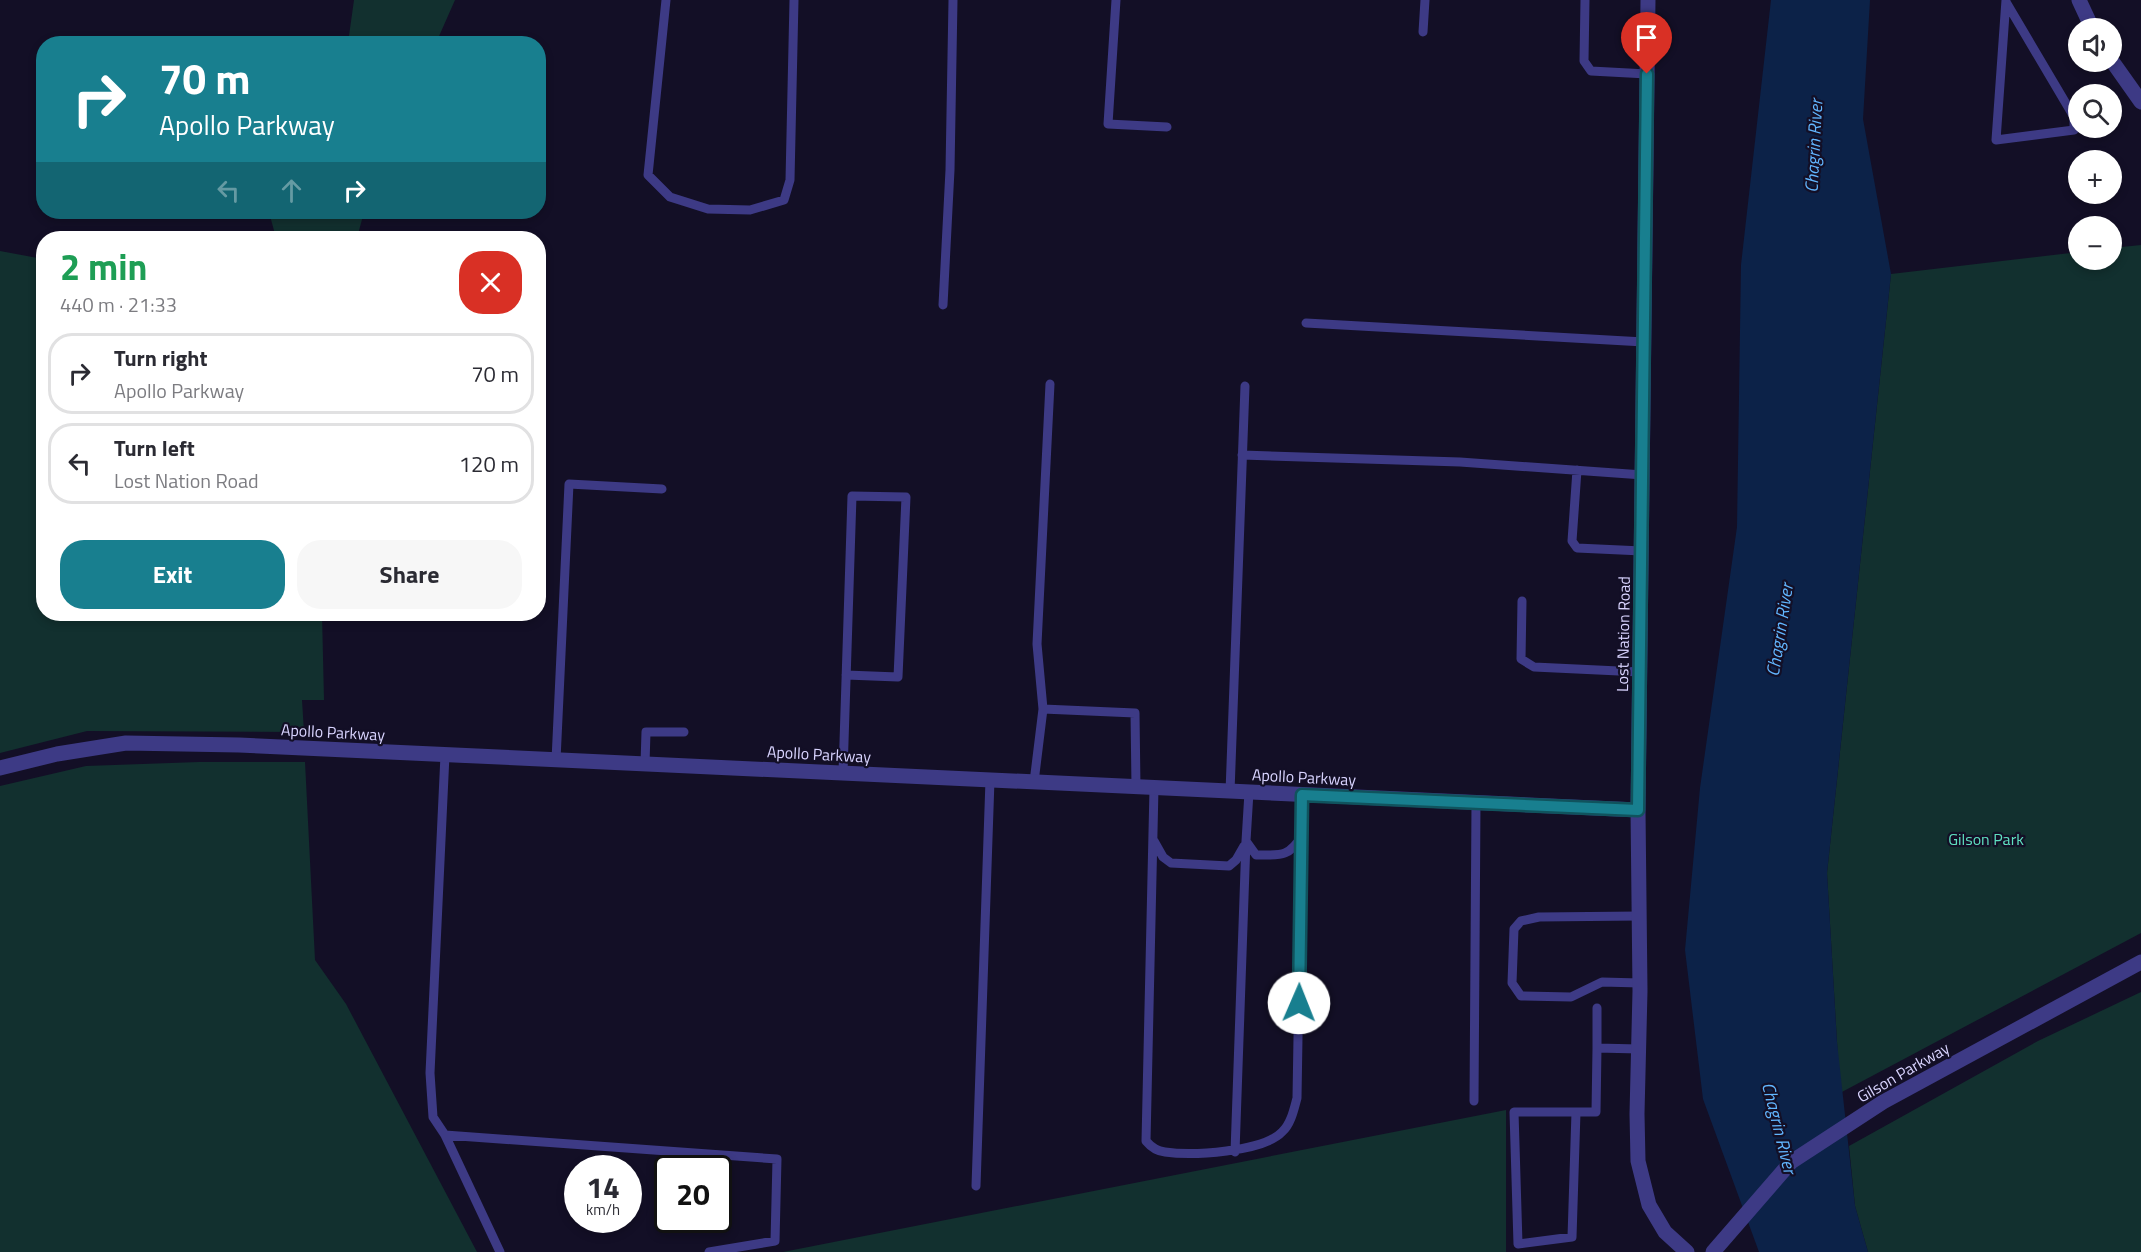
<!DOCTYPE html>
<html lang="en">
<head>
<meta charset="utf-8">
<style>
  body { margin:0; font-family:"Titillium Web",sans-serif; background:#f7f7f7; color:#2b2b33; height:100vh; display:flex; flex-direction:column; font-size:22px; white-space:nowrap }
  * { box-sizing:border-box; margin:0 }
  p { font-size:20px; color:#7c7c81 }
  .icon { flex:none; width:33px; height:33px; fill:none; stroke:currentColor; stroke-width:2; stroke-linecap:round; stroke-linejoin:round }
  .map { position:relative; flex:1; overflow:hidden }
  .sheet { position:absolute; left:36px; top:231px; width:510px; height:390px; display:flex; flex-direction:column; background:#fff; border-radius:24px; box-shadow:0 3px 9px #0003 }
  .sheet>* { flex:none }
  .top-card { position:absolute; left:36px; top:36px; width:510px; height:183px; border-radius:24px; box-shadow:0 3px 9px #0003; background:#187f8f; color:#fff; overflow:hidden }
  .tools { position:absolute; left:2068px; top:18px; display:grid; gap:12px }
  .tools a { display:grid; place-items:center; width:54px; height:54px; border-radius:50%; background:#fff; box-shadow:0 3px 9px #0003; font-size:30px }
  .speed { position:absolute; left:564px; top:1155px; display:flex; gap:12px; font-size:30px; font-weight:700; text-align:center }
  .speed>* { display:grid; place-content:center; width:78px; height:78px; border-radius:50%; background:#fff; box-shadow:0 3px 9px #0003; line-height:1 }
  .speed small { font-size:15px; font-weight:400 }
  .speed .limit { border:3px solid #111; border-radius:9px; background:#fff; color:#111 }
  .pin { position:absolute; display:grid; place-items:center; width:51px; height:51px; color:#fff; margin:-62px -26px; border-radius:50% 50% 50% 0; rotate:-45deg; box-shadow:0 0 6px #0007 }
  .pin .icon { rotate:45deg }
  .me { position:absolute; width:66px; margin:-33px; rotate:1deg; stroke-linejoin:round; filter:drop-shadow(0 0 4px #0008) }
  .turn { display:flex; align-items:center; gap:21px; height:126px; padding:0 24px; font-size:27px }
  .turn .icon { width:78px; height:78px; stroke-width:2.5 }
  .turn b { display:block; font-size:42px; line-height:51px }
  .lanes { display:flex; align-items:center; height:57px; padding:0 24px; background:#0003; justify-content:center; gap:30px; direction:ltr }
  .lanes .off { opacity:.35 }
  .round { display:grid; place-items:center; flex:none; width:63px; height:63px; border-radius:24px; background:#f7f7f7 }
  .overview { display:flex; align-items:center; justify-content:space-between; height:102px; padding:0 24px }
  h1 { font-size:36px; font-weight:700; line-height:45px; color:#1e9e55 }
  .action { display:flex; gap:12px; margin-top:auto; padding:12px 24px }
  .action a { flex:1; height:69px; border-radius:24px; background:#187f8f; color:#fff; font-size:24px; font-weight:700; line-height:69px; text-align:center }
  .action a+a { background:#f7f7f7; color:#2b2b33 }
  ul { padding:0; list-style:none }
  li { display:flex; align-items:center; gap:18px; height:81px; margin:0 12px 9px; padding:0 12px; border:3px solid #e1e1e2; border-radius:24px }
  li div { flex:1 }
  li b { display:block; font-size:22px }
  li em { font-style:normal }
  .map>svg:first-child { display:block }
  .green { fill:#12302f }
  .water { fill:#0c2248 }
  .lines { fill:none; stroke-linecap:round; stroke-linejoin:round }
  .service { stroke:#3d3a85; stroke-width:9 }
  .minor { stroke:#3d3a85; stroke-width:15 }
  .tertiary { stroke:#3d3a85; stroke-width:15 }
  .route-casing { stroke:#10535d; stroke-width:15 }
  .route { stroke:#187f8f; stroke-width:10 }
  .labels { text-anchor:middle; stroke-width:4.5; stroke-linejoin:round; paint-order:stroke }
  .street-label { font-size:16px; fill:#d9d4ff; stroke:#130f26 }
  .park-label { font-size:16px; fill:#5fe0c0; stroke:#130f26 }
  .water-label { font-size:18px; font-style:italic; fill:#62b6ff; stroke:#130f26 }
</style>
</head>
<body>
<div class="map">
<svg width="2141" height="1252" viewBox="0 0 2141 1252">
  <rect width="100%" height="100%" fill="#130f26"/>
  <path class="green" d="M354,0H455L436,43H348Z
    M269,212H364L357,238H276Z
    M2141,245V933L1840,1093L1827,873L1891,274L2079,252V260H2112V248Z
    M0,251L43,259L44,614H322L324,700H302L304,732L87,731L0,753Z
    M199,762H305L315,960L346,1004L477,1252H0V786L86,766Z
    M2141,992V1252H1868L1855,1206L1849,1146L2038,1041Z
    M1506,1110V1252H783Z"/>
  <path class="water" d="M1771,0H1870L1863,119L1891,274L1827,873L1837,1042L1855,1206L1868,1252H1759L1703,1099L1685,950L1700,788L1737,527L1741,265Z"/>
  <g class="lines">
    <path class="service" d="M666,0L648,175L670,197L708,209L750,210L784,200L790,180L794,0
      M1116,0L1108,124L1167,127
      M1585,0L1584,61L1591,71L1647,74
      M2006,0L1996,140L2074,130V117L2006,2
      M1423,32L1425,0
      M943,305L950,170L953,0
      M1306,323L1644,342
      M1242,455L1460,462L1643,475
      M1577,470L1572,541L1577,548L1642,551
      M1522,601L1521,659L1534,667L1640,672
      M1043,709L1037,644L1050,384
      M445,755L430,1073L433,1117L445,1135L500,1252
      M556,760L569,484L662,489
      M645,764L646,732H684
      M843,773L852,496L906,497L898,677L846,675
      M1034,782L1043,709L1135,713L1136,787
      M1154,788L1146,1141C1151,1147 1156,1151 1165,1152C1192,1156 1263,1152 1282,1132C1291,1124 1294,1109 1297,1098L1302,795
      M1230,792L1245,386
      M1249,792L1246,841L1256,855C1280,855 1288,858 1302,836
      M1154,841L1163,857L1171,863L1229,866L1236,860L1244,846
      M1639,916L1539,917L1521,921L1514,929L1512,983L1521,996L1571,997L1602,982L1640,983
      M1597,1008V1048
      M1474,1101L1476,803
      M1576,1112L1572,1237L1518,1244L1514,1112H1596L1597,1048L1639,1049
      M445,1135L777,1159L775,1241L709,1252
      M1235,1152L1246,841
      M976,1186L990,780"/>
    <path class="minor" d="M1648,0L1638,810L1640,991L1637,1114L1638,1161L1649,1205L1665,1232L1687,1252
      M0,768L57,754L126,743L239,745L1638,810"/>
    <path class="tertiary" d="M2079,0L2092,28
      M2112,61L2141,102
      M1713,1252L1791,1162L1883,1102L2141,962"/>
  </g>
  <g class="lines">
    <g class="route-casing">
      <path id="route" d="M1299,1003L1302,795L1638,810L1647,74"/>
    </g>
    <use href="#route" class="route"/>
  </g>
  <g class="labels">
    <g class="street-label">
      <text transform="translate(1623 634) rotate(-89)" y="6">Lost Nation Road</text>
      <text transform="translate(333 732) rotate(3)" y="6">Apollo Parkway</text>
      <text transform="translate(819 754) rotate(3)" y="6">Apollo Parkway</text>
      <text transform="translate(1304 777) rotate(3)" y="6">Apollo Parkway</text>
      <text transform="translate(1903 1072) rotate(-30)" y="6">Gilson Parkway</text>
    </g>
    <g class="park-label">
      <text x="1986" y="845">Gilson Park</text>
    </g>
    <g class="water-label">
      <text transform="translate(1814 146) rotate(-87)" y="6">Chagrin River</text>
      <text transform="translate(1780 630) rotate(-81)" y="6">Chagrin River</text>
      <text transform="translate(1779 1128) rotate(76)" y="6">Chagrin River</text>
    </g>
  </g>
</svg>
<div class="tools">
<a><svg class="icon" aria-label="sound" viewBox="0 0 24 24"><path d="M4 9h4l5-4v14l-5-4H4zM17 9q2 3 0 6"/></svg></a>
<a><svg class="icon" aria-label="search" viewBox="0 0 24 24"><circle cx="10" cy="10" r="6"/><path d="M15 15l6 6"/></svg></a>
<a>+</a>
<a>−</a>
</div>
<div class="speed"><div>14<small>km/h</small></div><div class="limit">20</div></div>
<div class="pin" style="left:1647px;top:74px;background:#d93025"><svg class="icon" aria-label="arrive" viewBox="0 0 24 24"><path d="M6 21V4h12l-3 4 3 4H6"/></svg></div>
<svg class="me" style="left:1299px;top:1003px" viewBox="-20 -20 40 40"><circle r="19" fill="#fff"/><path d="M0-13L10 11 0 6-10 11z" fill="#187f8f"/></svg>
<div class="top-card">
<div class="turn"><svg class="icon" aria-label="right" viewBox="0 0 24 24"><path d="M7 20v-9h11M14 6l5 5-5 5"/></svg><div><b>70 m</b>Apollo Parkway</div></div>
<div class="lanes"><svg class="icon off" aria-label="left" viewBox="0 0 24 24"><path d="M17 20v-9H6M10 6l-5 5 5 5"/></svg><svg class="icon off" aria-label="ahead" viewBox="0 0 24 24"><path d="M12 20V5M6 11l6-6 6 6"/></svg><svg class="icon" aria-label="right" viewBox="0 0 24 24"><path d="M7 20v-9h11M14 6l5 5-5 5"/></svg></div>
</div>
<section class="sheet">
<div class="overview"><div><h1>2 min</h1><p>440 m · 21:33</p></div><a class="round" style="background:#d93025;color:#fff"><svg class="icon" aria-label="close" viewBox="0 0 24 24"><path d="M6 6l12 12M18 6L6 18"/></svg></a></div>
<ul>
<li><svg class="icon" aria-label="right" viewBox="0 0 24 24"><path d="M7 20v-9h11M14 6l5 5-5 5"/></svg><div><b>Turn right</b><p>Apollo Parkway</p></div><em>70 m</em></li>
<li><svg class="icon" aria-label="left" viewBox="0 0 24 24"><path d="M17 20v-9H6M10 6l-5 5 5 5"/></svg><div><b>Turn left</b><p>Lost Nation Road</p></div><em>120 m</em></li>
</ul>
<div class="action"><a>Exit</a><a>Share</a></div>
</section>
</div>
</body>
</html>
